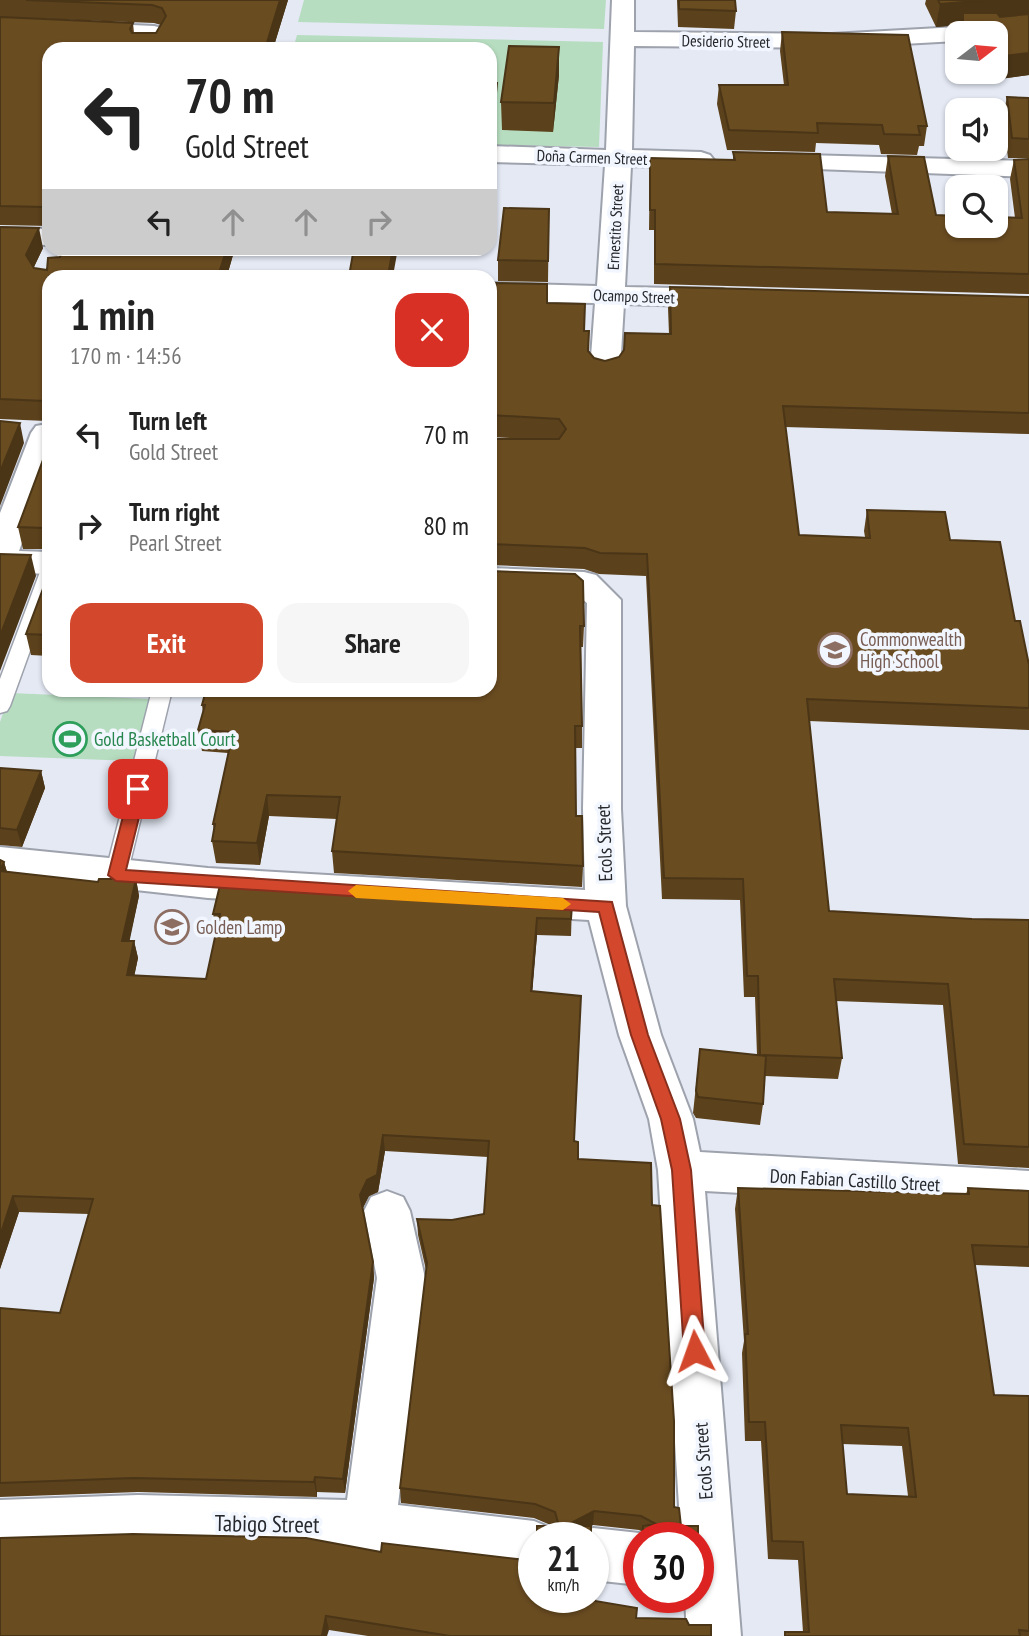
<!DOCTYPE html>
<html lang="en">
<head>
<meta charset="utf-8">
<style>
  body { margin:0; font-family:"PT Sans Narrow",sans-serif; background:#f6f6f6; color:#222; height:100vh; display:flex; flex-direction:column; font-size:26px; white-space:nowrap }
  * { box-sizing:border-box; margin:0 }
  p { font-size:23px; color:#767676 }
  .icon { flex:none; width:38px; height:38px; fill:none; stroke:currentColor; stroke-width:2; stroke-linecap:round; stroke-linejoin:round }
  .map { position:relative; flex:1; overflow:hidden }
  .panel { position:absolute; left:42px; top:270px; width:455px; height:427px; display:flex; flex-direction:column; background:#fff; border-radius:21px; box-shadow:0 2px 5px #0004 }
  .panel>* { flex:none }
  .guide { position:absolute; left:42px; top:42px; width:455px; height:214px; border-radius:21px; box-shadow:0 2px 5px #0004; background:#fff; color:#222; overflow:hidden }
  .needle { width:46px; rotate:74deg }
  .fabs { position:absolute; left:945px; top:21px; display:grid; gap:14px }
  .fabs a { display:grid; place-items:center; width:63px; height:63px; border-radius:14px; background:#fff; box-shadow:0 2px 5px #0004; font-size:35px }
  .speed { position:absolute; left:518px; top:1522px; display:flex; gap:14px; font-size:35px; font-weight:700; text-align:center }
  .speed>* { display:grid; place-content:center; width:91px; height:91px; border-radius:50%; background:#fff; box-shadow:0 2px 5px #0004; line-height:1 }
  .speed small { font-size:18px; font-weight:400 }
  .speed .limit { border:10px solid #d22; background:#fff; color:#111 }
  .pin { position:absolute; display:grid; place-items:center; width:60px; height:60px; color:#fff; margin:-30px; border-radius:14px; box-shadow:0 4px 10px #0006 }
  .me { position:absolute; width:77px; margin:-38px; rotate:356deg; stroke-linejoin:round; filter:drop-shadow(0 0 5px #0008) }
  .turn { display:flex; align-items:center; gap:24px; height:147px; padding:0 28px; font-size:32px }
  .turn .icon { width:91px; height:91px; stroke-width:2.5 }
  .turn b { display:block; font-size:49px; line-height:60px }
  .lanes { display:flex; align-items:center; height:66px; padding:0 28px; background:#0003; justify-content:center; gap:35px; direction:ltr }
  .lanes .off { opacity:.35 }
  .round { display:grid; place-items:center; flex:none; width:74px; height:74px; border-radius:21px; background:#f6f6f6 }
  .overview { display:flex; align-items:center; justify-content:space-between; height:119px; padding:0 28px }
  h1 { font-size:42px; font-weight:700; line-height:52px }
  .cta { display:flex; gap:14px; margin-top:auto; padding:14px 28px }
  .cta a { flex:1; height:80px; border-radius:21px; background:#d3482c; color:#fff; font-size:28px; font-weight:700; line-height:80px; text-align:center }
  .cta a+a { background:#f6f6f6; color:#222 }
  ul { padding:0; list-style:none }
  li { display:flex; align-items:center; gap:21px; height:91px; padding:0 28px }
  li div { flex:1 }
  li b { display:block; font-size:26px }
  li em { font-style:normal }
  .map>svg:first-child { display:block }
  .green { fill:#b7ddc0 }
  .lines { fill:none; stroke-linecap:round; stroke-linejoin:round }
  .lane-casing { stroke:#9da2ac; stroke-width:3 }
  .street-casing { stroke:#9da2ac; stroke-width:4 }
  .lane { fill:#fff; fill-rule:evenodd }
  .street { fill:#fff; fill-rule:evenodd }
  .wall { fill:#5b411c; fill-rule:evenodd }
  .shaded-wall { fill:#4a3517 }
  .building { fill:#6a4c21; stroke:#4a3517; stroke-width:2; fill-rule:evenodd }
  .route { fill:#d3482c; stroke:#892f1d; stroke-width:2 }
  .slow { fill:#f59e0b }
  .labels { text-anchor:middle; stroke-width:7; stroke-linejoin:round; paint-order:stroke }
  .far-street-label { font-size:16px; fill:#26282c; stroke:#f2f6ff }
  .education-label { font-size:19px; fill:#785e54; stroke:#f2f6ff; text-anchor:start }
  .leisure-label { font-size:19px; fill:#27864d; stroke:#f2f6ff; text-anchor:start }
  .street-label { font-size:19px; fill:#26282c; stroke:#f2f6ff }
  .near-street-label { font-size:23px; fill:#26282c; stroke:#f2f6ff }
</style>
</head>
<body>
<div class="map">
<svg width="1029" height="1636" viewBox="0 0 1029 1636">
  <rect width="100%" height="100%" fill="#e4e9f4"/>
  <path class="green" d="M304,0H606L604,29L298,22Z
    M297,35L603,42L599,147L490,145V49H293Z
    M10,693L151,699L133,761L0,756V722Z"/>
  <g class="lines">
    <g class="lane-casing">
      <path id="lane" d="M49,566V598L10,706L7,711L0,713V679L40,572Z
        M152,690H172L127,875L124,881L116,883L108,881L105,875Z"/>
    </g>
    <g class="street-casing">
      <path id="street" d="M612,0H634V32L831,34L957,27L965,29L968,33H957V41L831,48L634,46L632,150L701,152L710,155L714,160L710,165L701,168L631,166L625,287L722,289L732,292L736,298L732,304L722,307L624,304L620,370L616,376L605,379L594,376L590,370L595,303L490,301V283L597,286L605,165L490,162V146L606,150Z
        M0,19L154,26L162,28L166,33L159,49H135L139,39L0,33Z
        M768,154L1029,161V177L759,167L755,162L759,157Z
        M0,228L49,229V245L0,244Z
        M47,424L49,469L19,551L49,552V574L0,572V513L31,433L36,426Z
        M490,568L584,572L596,575L621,600V809L626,906L661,1035L693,1119L700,1152L1029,1171V1209L705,1191L741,1636H687L685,1598H698V1538H681L658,1170L649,1119L619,1035L589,920L208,898L0,875V847L208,868L585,890L583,809L587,603L575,593L490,590Z
        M387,1191L403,1197L410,1211L425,1278L398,1505L534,1521L553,1529L557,1538H534V1573L356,1551L138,1545L0,1550V1500L138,1495L347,1500L377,1278L364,1211L371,1197Z
        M593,1528L639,1533L652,1538H639V1585L593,1580V1538H573Z"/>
    </g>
    <use href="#lane" class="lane"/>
    <use href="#street" class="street"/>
  </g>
  <path class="wall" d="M0,0H288L273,49H49V231L48,226L0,225V17L133,23L134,33H156L161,25L154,23L0,17Z
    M677,0H735L736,11L734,29L678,27Z
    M926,0H1029V75L963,84L945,45L948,26L936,27L925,4ZM957,33H996V72H957Z
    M782,32L927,126L924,146H919L917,155L881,154L879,145L816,143L815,152L727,150L717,104L719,85H784L780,51Z
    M559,47V75L553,132L502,130L501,102Z
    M1007,97L1029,98V158H1008L1003,116Z
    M733,152L827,212L892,214L885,176L888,156L936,215L1015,218L1010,179L1014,160L1029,159V294L654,284V230H649L650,158L733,160Z
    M549,209L548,282L498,281V260Z
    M0,227L43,248L34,267V268L47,270L60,257L63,248H235L227,276H49V656L31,655L26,634L47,578V549H23L18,527L47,449V421L0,419Z
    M670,287L1029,297V434L785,427L799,535L865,537L864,531L867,510L950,540L1015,621L1029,665V730L809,721L829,911L972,919L1029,920V1168L958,1164L943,1005L836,1001L842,1058L838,1079L765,1076L763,1104L760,1125L696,1118L693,1113L700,1049L757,1055L755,997H744L740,900L662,899L646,576L599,574L584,569L490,565V439H528L490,437V288L547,303L584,331L589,351L594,358L605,361L619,357L669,334L668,308Z
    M490,571L584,626L583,647H581L582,726V748H575L576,816L583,866L582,887L334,873L332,851L337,819L269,816L260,865L216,863L212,841L214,831L213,824L228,753L202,751L198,730L203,713L202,705Z
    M0,768L41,771L45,788L22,847L0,845Z
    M0,860L4,862L7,872L98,882L136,879L139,896L129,941H134L138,958L134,976L206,979L217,931L213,914L572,905L571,936L537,935L532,991L574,1141L578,1159L652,1205L674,1507L681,1526L698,1538H642L643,1532L639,1530L593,1525L591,1526H553L534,1518L401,1503L400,1488L426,1270L418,1235L417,1219L452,1220L484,1214L488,1157L385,1151L378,1192L369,1196L362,1209L373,1262L374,1278L345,1493L317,1492V1497L138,1492L0,1497V1308L60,1313L89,1214L19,1212L0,1269Z
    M738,1188L966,1194L968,1188L1029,1191V1267L975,1265L994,1395L1029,1396V1636H784L785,1632H803L798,1560L768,1559L761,1441H745L742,1353L744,1341L735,1209ZM842,1444L902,1446L908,1496L847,1494Z
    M0,1538L595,1601L636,1618L689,1625L711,1636H368L329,1630Z"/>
  <path class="shaded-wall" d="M280,0H288L273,49H265Z
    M987,0H1029V18L962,24L948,22V26L936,27L940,4Z
    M559,47V75L553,132L554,103Z
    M1029,53V75L963,84L965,72H996V57Z
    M497,83V102L493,143L490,145V125Z
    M39,228L43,248L30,275L26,255Z
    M227,248H235L227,276H218Z
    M393,248H398L393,276H388Z
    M20,423L24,443L0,506V472Z
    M31,555L36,576L0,671V636Z
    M41,771L45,788L22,847L17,830Z
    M267,795L269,816L260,865L257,843Z
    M4,862L9,879L0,871Z
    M136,879L139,896L126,958L122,941Z
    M537,918V935L531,1008V991Z
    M134,941L138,958L131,992L127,975Z
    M383,1135L385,1151L378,1192L369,1196L361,1212L360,1195L367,1180Z
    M13,1196L19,1212L0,1269V1236Z
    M373,1262L374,1278L345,1493L343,1479Z
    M315,1477L317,1492V1497L314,1482Z
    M594,1511L593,1525L570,1537L571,1523Z
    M326,1616L329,1630L327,1636H322Z"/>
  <path class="building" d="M26,0H280L265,49H49V225H48V209L45,207L0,206V17L133,23L130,29L132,33H156L166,16L162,8L152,5Z
    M679,0H735L736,11L679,9Z
    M938,0H987L940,4Z
    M963,13H997L1000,17L1029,14V53L996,57V33H957V41L948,22L963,20Z
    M782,32L908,35L927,126H918L920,135L884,134L882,125L817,123L818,133L729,130L719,85H788Z
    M509,46L559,47L554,103L501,102Z
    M490,83H497L493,124L490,125Z
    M1007,97L1029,98V139L1012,138Z
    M733,152L820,154L827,212L898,214L888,156L924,157L936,215L957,216V226H996V217L1022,218L1014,160L1029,159V274L655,264V210H650V158L735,160Z
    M504,208L549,209L548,261L498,260Z
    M0,227L39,228L26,255L34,268L47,270L48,258L60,257L63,248H227L218,276H49V635L26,634L47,578V531L44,528L18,527L47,449V403L45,401L0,399Z
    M354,248H393L388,276H349Z
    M496,283L547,284V303L585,304L584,331H589L588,351L594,358L605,361L619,357L624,350L625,333L671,334L670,287L1029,297V413L783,406L799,535L870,538L867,510L945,512L950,540L1000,542L1015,621H1020L1029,665V708L807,699L829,911L972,919L1029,920V1147L964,1144L948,984L834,979L842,1058L760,1055L758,976H747L743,879L664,878L647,554L600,553L585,548L490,544V439H559L566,429L559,419L490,415V288L495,289Z
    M0,421L20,423L0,472Z
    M0,554L31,555L0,636Z
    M490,571L575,574L583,581L584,626H580L582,726H575L576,816H582L583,866L332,851L340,797L267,795L257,843L212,841L215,824H213L233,732L198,730L205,705H202L206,690H490Z
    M0,768L41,771L17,830L0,828Z
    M0,860L4,862L0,871L98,882L99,879H136L122,941H134L127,975L206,979L220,914H213L220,885L572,905L571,919L537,918L531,991L581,996L574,1141L578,1142V1159L651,1163L652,1205L660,1206L674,1421V1507L679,1508L681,1526H698V1538H643V1526L656,1524L641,1516L594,1511L571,1523L574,1526H591V1538H537V1526H559L555,1512L535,1504L400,1488L427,1263L417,1219L452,1220L484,1214L489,1141L383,1135L377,1175L367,1180L360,1195L373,1262L343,1479L315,1477L314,1482L133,1478L0,1483V1308L60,1313L93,1199L13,1196L0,1236Z
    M700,1049L766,1056L763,1104L698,1097L696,1091Z
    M738,1188L969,1194L968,1188L1029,1191V1247L972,1245L994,1395L1029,1396V1631L1019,1630L1020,1636H785V1632H809L803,1542L772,1541L765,1422H749L745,1334H748ZM841,1425L908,1428L916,1497L847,1494Z
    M133,1534L306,1538L381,1552L382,1543L534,1561V1598H593V1567L598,1569L595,1601L637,1608L636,1618L686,1619L689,1625H711V1636H450L326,1616L322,1636H0V1538Z"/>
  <path class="route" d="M138,784L146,789L126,870L612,902L648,1035L680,1119L691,1170L705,1351L702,1358L695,1361L687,1358L684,1351L672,1170L661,1119L631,1035L599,912L116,881L108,875L130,789Z"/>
  <path class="slow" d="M356,885L563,898L571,904L563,910L356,898L348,891Z"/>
  <defs>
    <g id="school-ring" transform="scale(1.75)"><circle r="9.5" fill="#f2f6ff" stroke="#8d6e63" stroke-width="1.5"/><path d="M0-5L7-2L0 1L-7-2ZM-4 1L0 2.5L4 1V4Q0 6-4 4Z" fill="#8d6e63"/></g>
    <g id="stadium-ring" transform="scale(1.75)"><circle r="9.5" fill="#f2f6ff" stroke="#2e9e5b" stroke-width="1.5"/><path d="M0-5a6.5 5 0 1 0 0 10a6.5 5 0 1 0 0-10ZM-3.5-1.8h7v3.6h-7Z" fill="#2e9e5b"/></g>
  </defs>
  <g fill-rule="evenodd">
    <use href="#school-ring" x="835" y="650"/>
    <use href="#stadium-ring" x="70" y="739"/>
    <use href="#school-ring" x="172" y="927"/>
  </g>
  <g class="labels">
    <g class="far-street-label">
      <text transform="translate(726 41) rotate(1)" y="6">Desiderio Street</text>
      <text transform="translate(592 157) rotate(2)" y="6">Doña Carmen Street</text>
      <text transform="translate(615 227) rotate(-87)" y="6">Ernestito Street</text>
      <text transform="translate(634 296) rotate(2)" y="6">Ocampo Street</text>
    </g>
    <g class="education-label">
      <text x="860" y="646">Commonwealth<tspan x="860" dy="22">High School</tspan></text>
      <text x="196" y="934">Golden Lamp</text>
    </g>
    <g class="leisure-label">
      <text x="94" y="746">Gold Basketball Court</text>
    </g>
    <g class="street-label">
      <text transform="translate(604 843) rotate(-92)" y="7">Ecols Street</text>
      <text transform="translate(855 1180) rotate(3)" y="7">Don Fabian Castillo Street</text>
      <text transform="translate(703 1461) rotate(-94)" y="7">Ecols Street</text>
    </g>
    <g class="near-street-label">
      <text transform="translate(267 1524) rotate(1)" y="8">Tabigo Street</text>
    </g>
  </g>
</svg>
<div class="fabs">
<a><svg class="needle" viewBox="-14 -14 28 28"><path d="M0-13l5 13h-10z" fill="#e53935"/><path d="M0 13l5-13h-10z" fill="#767676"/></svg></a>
<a><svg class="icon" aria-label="sound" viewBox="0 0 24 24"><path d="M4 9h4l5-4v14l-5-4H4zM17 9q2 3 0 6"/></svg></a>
<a><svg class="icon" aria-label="search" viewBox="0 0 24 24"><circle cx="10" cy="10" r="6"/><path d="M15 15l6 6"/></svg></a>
</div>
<div class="speed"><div>21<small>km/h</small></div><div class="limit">30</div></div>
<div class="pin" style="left:138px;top:789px;background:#d93025"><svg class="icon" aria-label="arrive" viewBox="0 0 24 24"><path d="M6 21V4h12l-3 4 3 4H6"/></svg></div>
<svg class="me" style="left:695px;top:1351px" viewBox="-20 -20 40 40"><path d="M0-17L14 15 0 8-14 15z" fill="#d3482c" stroke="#fff" stroke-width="4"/></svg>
<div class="guide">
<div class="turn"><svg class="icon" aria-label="left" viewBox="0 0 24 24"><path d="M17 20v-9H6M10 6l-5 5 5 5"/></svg><div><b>70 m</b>Gold Street</div></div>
<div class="lanes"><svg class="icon" aria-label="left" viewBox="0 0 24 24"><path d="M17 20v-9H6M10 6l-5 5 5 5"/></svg><svg class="icon off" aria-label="ahead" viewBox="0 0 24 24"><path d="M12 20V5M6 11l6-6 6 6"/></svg><svg class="icon off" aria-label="ahead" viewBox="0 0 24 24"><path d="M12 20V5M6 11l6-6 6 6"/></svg><svg class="icon off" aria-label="right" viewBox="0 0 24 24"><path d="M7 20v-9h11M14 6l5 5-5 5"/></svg></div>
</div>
<section class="panel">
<div class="overview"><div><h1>1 min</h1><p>170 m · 14:56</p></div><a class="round" style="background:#d93025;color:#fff"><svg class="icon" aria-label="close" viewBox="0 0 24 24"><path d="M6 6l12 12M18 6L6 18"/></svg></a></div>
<ul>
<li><svg class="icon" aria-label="left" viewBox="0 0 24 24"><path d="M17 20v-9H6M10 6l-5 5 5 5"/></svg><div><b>Turn left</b><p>Gold Street</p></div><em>70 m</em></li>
<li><svg class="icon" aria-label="right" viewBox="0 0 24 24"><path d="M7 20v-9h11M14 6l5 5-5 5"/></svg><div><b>Turn right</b><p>Pearl Street</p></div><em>80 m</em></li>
</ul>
<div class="cta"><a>Exit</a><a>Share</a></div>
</section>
</div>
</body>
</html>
